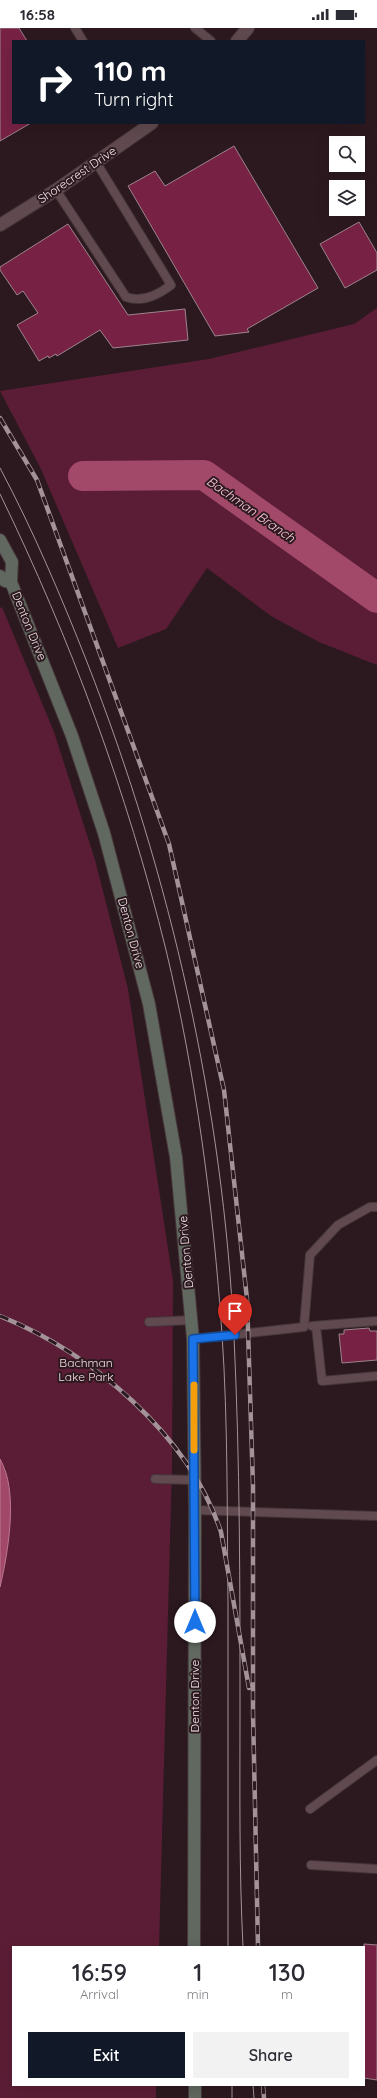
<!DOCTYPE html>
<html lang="en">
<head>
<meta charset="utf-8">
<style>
  body { margin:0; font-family:Quicksand,sans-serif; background:#f2f2f3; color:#2b2b33; height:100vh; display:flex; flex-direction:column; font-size:15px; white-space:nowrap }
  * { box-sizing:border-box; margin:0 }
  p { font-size:13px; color:#7c7c81 }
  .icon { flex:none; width:22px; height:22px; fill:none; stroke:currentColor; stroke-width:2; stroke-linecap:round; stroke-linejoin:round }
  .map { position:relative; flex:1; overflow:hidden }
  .side { position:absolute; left:12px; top:1918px; width:353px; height:140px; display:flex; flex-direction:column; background:#fff; border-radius:0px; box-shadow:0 4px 16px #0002 }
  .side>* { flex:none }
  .top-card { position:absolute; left:12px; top:12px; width:353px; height:84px; border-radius:0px; box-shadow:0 4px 16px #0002; background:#111827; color:#fff; overflow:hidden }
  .controls { position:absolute; left:329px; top:108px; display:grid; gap:8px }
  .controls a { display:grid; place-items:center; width:36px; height:36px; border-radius:0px; background:#fff; box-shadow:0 4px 16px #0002; font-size:20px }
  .pin { position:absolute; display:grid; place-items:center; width:34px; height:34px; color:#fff; margin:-41px -17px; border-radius:50% 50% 50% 0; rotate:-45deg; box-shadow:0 0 4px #0007 }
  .pin .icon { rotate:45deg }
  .me { position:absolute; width:44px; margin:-22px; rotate:0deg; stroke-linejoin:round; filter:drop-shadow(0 0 3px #0008) }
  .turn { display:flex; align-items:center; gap:14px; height:84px; padding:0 16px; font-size:18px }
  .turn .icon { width:52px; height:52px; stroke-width:2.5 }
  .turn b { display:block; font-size:28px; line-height:34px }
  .eta { display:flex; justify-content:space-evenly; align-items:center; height:68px; text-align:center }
  .eta b { font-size:24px; font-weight:600; line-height:28px }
  .cta { display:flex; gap:8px; margin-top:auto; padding:8px 16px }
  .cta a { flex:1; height:46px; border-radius:0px; background:#111827; color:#fff; font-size:16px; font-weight:600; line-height:46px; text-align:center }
  .cta a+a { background:#f2f2f3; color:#2b2b33 }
  .status { display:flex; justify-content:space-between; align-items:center; height:28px; padding:0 20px; background:#fff; direction:ltr }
  .status svg { height:11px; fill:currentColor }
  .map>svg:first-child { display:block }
  .green { fill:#5b1d35 }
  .water { fill:#a2496a; stroke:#bb7890 }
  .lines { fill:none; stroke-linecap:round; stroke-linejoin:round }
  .river { stroke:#a2496a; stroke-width:30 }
  .building { fill:#772245; stroke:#9c848b }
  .service-casing { stroke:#45363a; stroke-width:10 }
  .tertiary-casing { stroke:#45363a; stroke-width:14 }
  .secondary-casing { stroke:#45363a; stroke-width:14 }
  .service { stroke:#604a50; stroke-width:8 }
  .tertiary { stroke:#604a50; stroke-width:12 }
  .secondary { stroke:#61685f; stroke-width:12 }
  .tram { stroke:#a39398; stroke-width:1 }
  .rail-casing { stroke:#a39398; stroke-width:4.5 }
  .rail { stroke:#2c191f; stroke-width:3; stroke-dasharray:9; stroke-linecap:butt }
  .route-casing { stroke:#114b97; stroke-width:10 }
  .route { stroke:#1a73e8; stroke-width:7 }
  .slow { stroke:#f59e0b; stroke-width:7 }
  .labels { text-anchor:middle; stroke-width:4; stroke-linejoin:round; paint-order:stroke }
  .street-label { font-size:12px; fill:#f4e6ea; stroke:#2c191f }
  .park-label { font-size:12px; fill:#f6dce3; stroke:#2c191f }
  .water-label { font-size:13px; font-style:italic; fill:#fdcad9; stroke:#2c191f }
</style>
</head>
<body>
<div class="status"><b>16:58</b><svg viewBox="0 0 49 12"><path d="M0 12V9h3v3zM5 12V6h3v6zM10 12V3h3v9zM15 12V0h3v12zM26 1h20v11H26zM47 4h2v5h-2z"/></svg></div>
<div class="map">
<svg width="377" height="2070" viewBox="0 0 377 2070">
  <rect width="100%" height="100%" fill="#2c191f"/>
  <path class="green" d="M377,280V637L319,614L271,588L207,540L166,601L118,620L40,439L0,363L209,331L354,296Z
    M2,579L54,704L95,832L128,961L173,1253L172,1437L159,1919H13V2057H156V2070H0V1559L4,1540L6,1441L0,1431V580Z"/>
  <path class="water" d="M0,1431C19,1463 8,1525 0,1559Z"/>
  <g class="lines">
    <path class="river" d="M83,448L204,447L377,570"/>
  </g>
  <path class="building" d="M0,0H19L27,13H13V95H31L0,113Z
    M234,118L318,260L247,301L249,304L215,308L128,158L155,143L165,158Z
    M359,194L377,225V242L345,260L320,216Z
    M68,196L128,287L185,281L188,312L113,320L100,302L57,328L56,326L49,330L48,328L39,333L17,297L38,285L23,263L17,267L0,242V239Z
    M369,1300L370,1303H377V1332L342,1335L339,1306H344V1302Z
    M364,1916L377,1917V2052L364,2050Z"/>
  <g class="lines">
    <g class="service-casing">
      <path id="service" d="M75,0L83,13
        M195,0L211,13
        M56,162L126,269C142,275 158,267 171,257L96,134
        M149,1294L192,1292
        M312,1298L377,1293
        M316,1298L322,1353L377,1348
        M193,1311L304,1299L310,1227L338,1197L370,1179H377
        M155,1451L194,1452
        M195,1482L377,1488
        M310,1781L377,1732
        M311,1837L377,1841"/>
    </g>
    <g class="tertiary-casing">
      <path id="tertiary" d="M237,13L248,0
        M0,197L56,162L152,95"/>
    </g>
    <g class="secondary-casing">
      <path id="secondary" d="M0,512L12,534L11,554L72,708L104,805L149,976L176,1129L193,1311L195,1482L194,1919
        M0,548L5,553L11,554
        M195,2057V2070"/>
    </g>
    <use href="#service" class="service"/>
    <use href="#tertiary" class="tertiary"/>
    <use href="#secondary" class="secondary"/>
    <path class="tram" d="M0,440C33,502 61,568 87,634C171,849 223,1079 234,1309C240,1434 240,1558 240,1683C240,1762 239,1840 243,1919
      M0,466C71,612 127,764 166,922C196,1047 213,1177 222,1306C228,1394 227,1486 228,1575C228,1690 228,1804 228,1919
      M232,2057V2070
      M253,2057L254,2070"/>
    <g class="rail-casing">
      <path id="rail" d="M0,390L37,452L169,816L224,1062L247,1271L253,1458V1684L258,1919
        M0,1288C92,1325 189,1407 221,1504L249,1660
        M263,2057L264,2070"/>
    </g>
    <use href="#rail" class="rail"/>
  </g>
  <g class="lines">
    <g class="route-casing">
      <path id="route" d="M195,1594L193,1311L235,1307"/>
    </g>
    <use href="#route" class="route"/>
    <path class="slow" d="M194,1357V1422"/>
  </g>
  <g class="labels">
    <g class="street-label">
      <text transform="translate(77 147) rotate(-34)" y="4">Shorecrest Drive</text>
      <text transform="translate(29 598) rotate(68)" y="4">Denton Drive</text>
      <text transform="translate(131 905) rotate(75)" y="4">Denton Drive</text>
      <text transform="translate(186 1224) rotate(-95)" y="4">Denton Drive</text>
      <text transform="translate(195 1668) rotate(-90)" y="4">Denton Drive</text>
    </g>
    <g class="park-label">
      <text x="86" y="1339">Bachman<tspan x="86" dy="14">Lake Park</tspan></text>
    </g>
    <g class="water-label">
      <text transform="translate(251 481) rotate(35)" y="5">Bachman Branch</text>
    </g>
  </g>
</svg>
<div class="controls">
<a><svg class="icon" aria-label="search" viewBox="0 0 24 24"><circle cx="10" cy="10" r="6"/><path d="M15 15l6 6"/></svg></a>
<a><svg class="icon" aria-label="layers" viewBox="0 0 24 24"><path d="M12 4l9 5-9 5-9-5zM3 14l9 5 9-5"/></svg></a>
</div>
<div class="pin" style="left:235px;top:1307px;background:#d93025"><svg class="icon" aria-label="arrive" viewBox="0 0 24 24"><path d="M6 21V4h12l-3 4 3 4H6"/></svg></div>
<svg class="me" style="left:195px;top:1594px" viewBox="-20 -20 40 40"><circle r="19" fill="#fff"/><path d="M0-13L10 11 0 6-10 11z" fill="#1a73e8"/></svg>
<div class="top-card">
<div class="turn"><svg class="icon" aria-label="right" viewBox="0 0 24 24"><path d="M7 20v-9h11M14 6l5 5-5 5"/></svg><div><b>110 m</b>Turn right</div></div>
</div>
<section class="side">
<div class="eta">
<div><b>16:59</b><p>Arrival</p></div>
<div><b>1</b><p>min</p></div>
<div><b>130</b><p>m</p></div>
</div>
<div class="cta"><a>Exit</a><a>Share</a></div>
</section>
</div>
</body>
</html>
